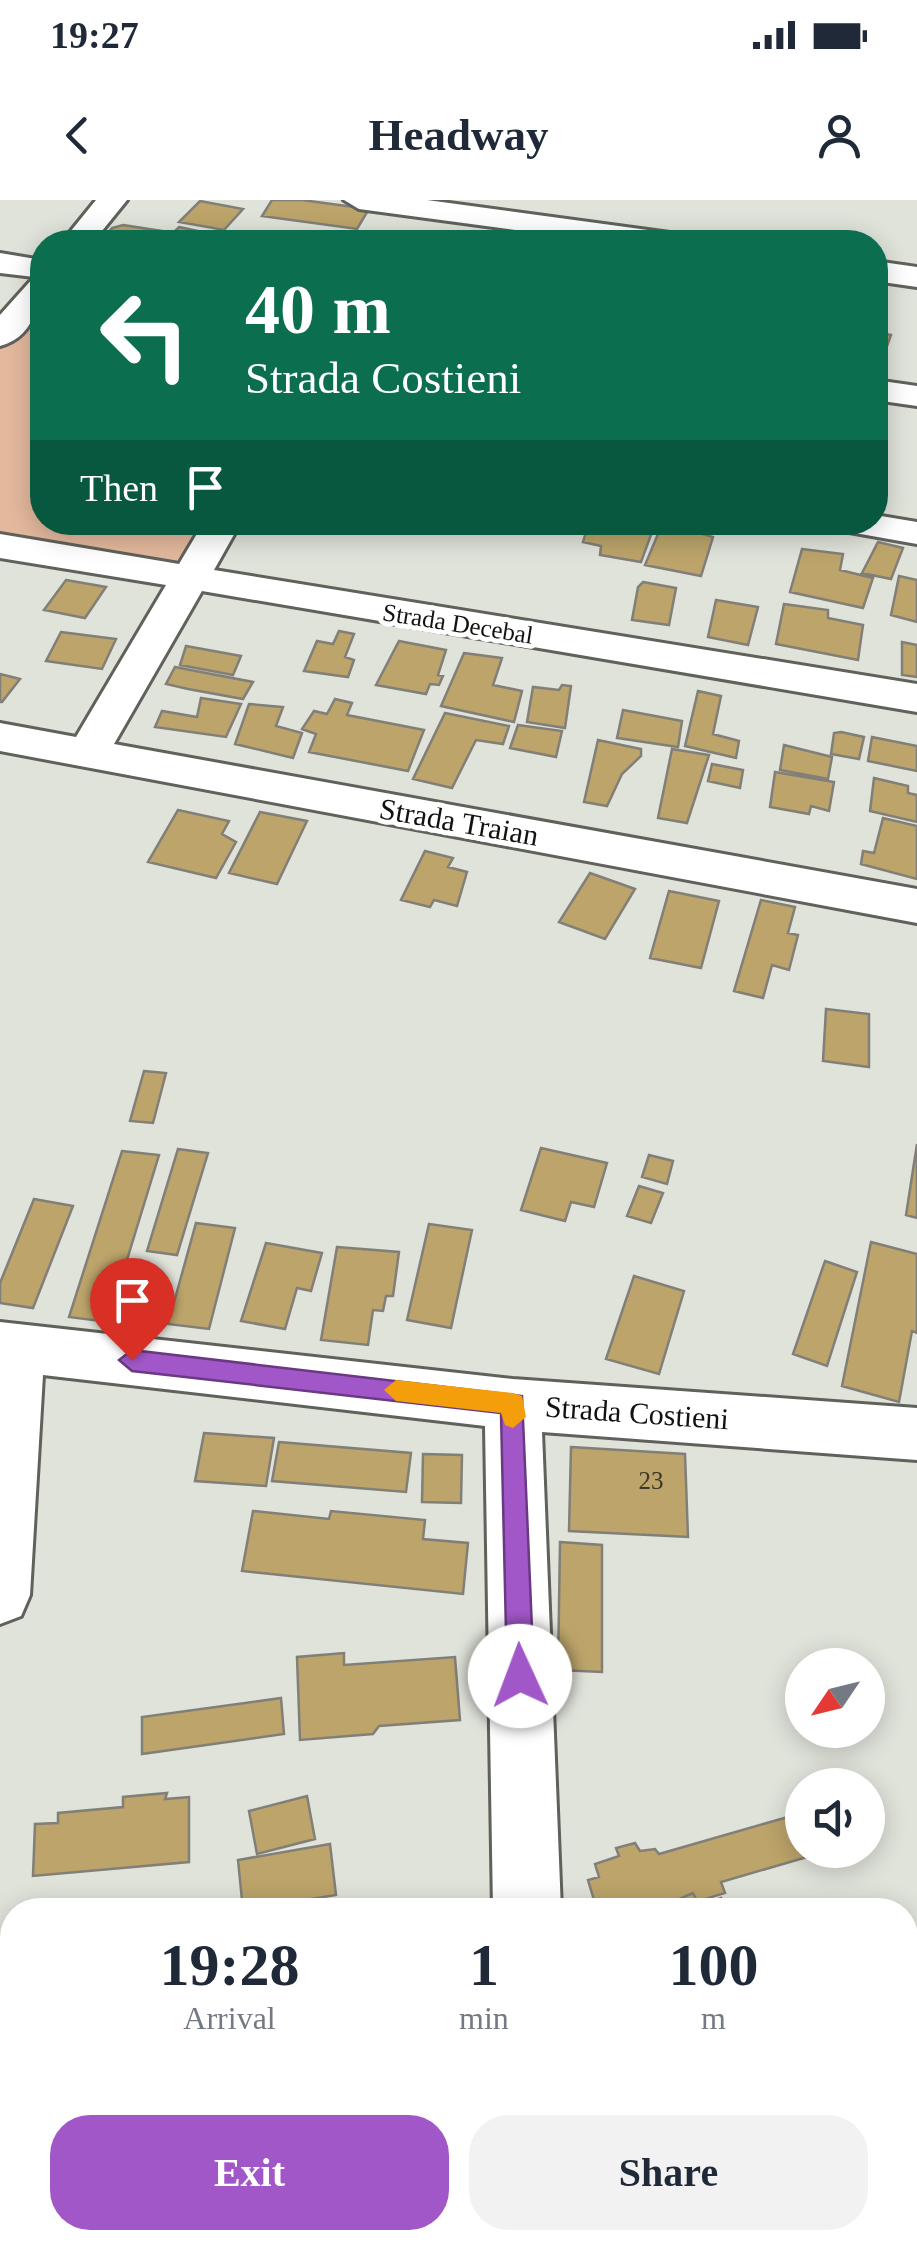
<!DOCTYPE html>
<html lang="en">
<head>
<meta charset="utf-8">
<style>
  body { margin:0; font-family:Georgia,serif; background:#f2f2f3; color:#1f2937; height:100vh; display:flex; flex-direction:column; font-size:38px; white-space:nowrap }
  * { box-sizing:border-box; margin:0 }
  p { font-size:32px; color:#747a83 }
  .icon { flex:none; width:55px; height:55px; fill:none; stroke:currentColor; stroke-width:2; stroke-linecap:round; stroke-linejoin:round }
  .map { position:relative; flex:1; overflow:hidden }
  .sheet { position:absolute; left:0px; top:1698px; width:918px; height:352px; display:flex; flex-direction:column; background:#fff; border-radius:40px 40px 0 0; box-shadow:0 5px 25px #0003 }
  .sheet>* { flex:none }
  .banner { position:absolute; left:30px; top:30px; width:858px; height:305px; border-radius:40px; box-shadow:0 5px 25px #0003; background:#0b6e4f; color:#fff; overflow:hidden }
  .needle { width:65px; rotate:235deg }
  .buttons { position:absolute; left:785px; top:1448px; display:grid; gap:20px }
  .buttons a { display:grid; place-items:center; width:100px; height:100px; border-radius:50%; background:#fff; box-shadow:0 5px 25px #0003; font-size:50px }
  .pin { position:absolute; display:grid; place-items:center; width:85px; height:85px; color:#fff; margin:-102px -42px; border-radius:50% 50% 50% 0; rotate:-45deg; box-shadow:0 0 10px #0007 }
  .pin .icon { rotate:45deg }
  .me { position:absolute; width:110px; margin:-55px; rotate:358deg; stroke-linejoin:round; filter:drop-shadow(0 0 8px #0008) }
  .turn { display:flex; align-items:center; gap:35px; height:210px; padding:0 50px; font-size:45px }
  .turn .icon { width:130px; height:130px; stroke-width:2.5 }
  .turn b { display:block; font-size:70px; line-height:85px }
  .then { display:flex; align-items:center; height:95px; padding:0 50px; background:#0003; gap:20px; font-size:38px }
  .eta { display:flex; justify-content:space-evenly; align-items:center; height:170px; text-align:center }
  .eta b { font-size:60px; font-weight:600; line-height:70px }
  .action { display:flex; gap:20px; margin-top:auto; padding:20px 50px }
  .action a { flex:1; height:115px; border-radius:40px; background:#a257c9; color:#fff; font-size:40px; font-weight:600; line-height:115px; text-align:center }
  .action a+a { background:#f2f2f3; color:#1f2937 }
  .status { display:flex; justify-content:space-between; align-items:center; height:70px; padding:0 50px; background:#fff; direction:ltr }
  .status svg { height:28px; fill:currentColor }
  header { display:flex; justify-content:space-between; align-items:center; height:130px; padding:0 50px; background:#fff; font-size:45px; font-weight:600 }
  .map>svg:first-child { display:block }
  .green { fill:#e3b89d }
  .building { fill:#bca46a; stroke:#827f78; stroke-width:2.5 }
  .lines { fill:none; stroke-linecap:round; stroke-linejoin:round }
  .minor-casing { stroke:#5f615a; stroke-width:6 }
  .minor { fill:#fff; fill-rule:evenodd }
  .route { fill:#a257c9; stroke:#693983; stroke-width:2.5 }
  .slow { fill:#f59e0b }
  .labels { text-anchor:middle; stroke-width:10; stroke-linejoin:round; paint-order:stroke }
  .far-street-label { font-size:25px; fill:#121310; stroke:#fff }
  .number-label { font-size:25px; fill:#3c3726 }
  .street-label { font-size:30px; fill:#121310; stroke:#fff }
</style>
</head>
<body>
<div class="status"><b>19:27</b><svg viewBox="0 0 49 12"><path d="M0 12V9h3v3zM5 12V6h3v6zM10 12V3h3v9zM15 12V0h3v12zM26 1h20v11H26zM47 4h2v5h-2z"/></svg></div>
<header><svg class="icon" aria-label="back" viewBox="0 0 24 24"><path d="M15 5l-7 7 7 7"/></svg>Headway<svg class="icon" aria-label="person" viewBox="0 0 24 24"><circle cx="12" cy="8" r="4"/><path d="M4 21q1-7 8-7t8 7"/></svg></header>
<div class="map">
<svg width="917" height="2048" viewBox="0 0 917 2048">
  <rect width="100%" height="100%" fill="#e0e3da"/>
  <path class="green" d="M42,85V322L219,323L185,374L0,343V136Z"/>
  <path class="building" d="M272,0H302L369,9L357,29L262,16Z
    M200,1L243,9L224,30L179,22Z
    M123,25L168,32L160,42H100L112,28Z
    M179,27L235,39L164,42Z
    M875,132L891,135L881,163L875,162Z
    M589,322H636L634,329L652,332L641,362L600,355L601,346L583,342Z
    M663,322L713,337L701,376L645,365Z
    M878,342L903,348L891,379L862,373Z
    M802,349L843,354L840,370L873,378L863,408L790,392Z
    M899,376L917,380V422L891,415Z
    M66,380L106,387L85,418L44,410Z
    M643,382L676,388L669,425L632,420L638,387Z
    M716,400L758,407L748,445L708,437Z
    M784,404L828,410V418L863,425L858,460L776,444Z
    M339,431L354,434L345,457L354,460L348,477L304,471L317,441L333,444Z
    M61,432L116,439L102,469L46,461Z
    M399,441L446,450L438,475L443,476L439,485L430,484L426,494L376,485Z
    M902,442L917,445V477L902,475Z
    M186,446L241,456L233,475L180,465Z
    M464,453L502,458L493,485L522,491L514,522L441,506Z
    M175,467L253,482L243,499L188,489L166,484Z
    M0,474L20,479L2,502H0Z
    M562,485L571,486L565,528L527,522L533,487L559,490Z
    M698,491L721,496L713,534L739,541L736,558L685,546Z
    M201,498L241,504L226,537L155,527L162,511L197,517Z
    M335,499L352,503L347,515L424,530L408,571L309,552L316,534L302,529L314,511L327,514Z
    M249,504L283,507L276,526L302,533L293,558L235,544Z
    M623,510L682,521L678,547L617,538Z
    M445,513L509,526L503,544L476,540L452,588L413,579Z
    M518,525L562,531L556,557L510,548Z
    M841,532L864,537L859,559L831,554L834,533Z
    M872,537L917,546V571L868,561Z
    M598,540L641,549V556L622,574L607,606L584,602Z
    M784,545L832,557L828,579L780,570Z
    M672,549L709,555L687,623L658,618Z
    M712,564L743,570L740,588L708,581Z
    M775,572L834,582L829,611L811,606L809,614L770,607Z
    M874,578L908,586V593L917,595V622L870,611Z
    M178,610L229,621L222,634L236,642L216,678L148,662Z
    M260,612L307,621L277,684L229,673Z
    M883,618L917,626V679L861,664L863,651L874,653Z
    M425,651L453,658L448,667L467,672L457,706L434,700L430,707L401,700Z
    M590,673L635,689L605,739L559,722Z
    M669,691L719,701L701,768L650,758Z
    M761,700L795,707L788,733L798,735L789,770L772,765L763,798L734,791Z
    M826,809L869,814V867L823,861Z
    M144,871L166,873L153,923L130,921Z
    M917,944V1018L906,1015Z
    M541,948L607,963L594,1007L571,1002L565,1021L521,1010Z
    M178,949L208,953L177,1055L147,1051Z
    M122,951L159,955L108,1122L69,1117Z
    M649,955L673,961L667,984L642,977Z
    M639,986L663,993L651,1023L627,1016Z
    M34,999L73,1006L33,1108L0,1103V1083Z
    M196,1023L235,1028L209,1129L168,1124Z
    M429,1024L472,1030L451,1128L407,1120Z
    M871,1042L917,1054V1133L912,1131L899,1202L842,1186Z
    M266,1043L322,1053L311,1091L297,1088L285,1129L241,1121Z
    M337,1047L399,1052L393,1096H386L383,1111L373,1110L368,1145L321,1140Z
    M825,1061L857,1072L827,1166L793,1154Z
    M634,1076L684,1091L659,1174L606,1159Z
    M204,1233L274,1238L266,1286L195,1281Z
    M279,1242L411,1253L406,1292L272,1281Z
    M571,1247L685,1254L688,1337L569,1331Z
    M423,1254L462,1255L461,1303L422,1302Z
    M253,1311L329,1319L331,1311L425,1320L423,1339L468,1343L463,1394L242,1371Z
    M560,1342L602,1345V1472L558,1470Z
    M344,1453V1465L455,1457L460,1520L379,1526L373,1534L300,1540L297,1457Z
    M281,1498L284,1534L142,1554V1517Z
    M167,1593L165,1599L189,1597V1662L33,1676L35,1624L58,1623V1613L123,1607V1597Z
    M307,1596L315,1639L257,1654L249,1611Z
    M798,1614L802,1650H811L814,1655L721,1682L725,1693L669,1710H597L588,1680L599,1677L595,1664L619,1656L616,1648L635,1643L640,1651L655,1649L659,1654Z
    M330,1644L336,1695L243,1710L238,1660Z
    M693,1693L700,1707L721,1698L726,1709L737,1705L739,1710H655Z
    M12,1820V2038H79L78,2048H1L3,1821Z
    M917,1960V2048H817L813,2038H905V1966Z"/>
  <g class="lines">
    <g class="minor-casing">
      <path id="minor" d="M96,0H127L93,42H62Z
        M344,0H427L670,33L686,42H604L359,9Z
        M0,53L42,60C42,93 39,136 0,146V115L34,77L0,73Z
        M875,61L917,67V87L875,81Z
        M875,180L917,186V206L875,200Z
        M875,315L917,322V344L838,330L833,322H875Z
        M204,322H241L214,370L917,484V512L202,391L114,544L917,689V723L0,551V523L76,537L166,385L0,358V334L179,364Z
        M0,1122L513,1179L917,1208V1260L542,1232L561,1710H493L485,1226L43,1175L30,1395L21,1416L0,1424Z
        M499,2038H573V2048H499Z"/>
    </g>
    <use href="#minor" class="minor"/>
  </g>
  <path class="route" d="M132,1150L522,1196L534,1476L530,1486L520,1490L511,1486L507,1476L501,1213L132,1171L119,1160Z"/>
  <path class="slow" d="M396,1180L513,1193L522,1196L526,1217L513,1228L505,1225L501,1213L396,1201L384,1190Z"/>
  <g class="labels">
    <g class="far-street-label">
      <text transform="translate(458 423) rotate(9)" y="9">Strada Decebal</text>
    </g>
    <g class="number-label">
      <text x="651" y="1289">23</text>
    </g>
    <g class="street-label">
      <text transform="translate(459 622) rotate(10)" y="10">Strada Traian</text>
      <text transform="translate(637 1213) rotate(4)" y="10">Strada Costieni</text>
    </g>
  </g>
</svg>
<div class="buttons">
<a><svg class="needle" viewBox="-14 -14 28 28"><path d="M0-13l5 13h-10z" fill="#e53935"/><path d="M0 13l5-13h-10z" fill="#747a83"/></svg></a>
<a><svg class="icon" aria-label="sound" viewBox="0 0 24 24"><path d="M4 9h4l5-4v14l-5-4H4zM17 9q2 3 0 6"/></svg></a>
</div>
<div class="pin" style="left:132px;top:1160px;background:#d93025"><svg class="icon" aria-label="arrive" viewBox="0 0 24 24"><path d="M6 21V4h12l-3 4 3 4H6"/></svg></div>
<svg class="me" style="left:520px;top:1476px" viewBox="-20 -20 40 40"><circle r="19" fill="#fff"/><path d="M0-13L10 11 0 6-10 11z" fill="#a257c9"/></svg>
<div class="banner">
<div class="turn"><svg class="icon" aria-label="left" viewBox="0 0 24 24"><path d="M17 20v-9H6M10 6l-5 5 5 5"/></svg><div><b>40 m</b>Strada Costieni</div></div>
<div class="then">Then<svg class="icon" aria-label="arrive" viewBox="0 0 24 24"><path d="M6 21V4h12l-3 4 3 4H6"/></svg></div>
</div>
<section class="sheet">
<div class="eta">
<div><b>19:28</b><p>Arrival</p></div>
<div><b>1</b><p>min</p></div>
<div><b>100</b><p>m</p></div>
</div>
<div class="action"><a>Exit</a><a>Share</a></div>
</section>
</div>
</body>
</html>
